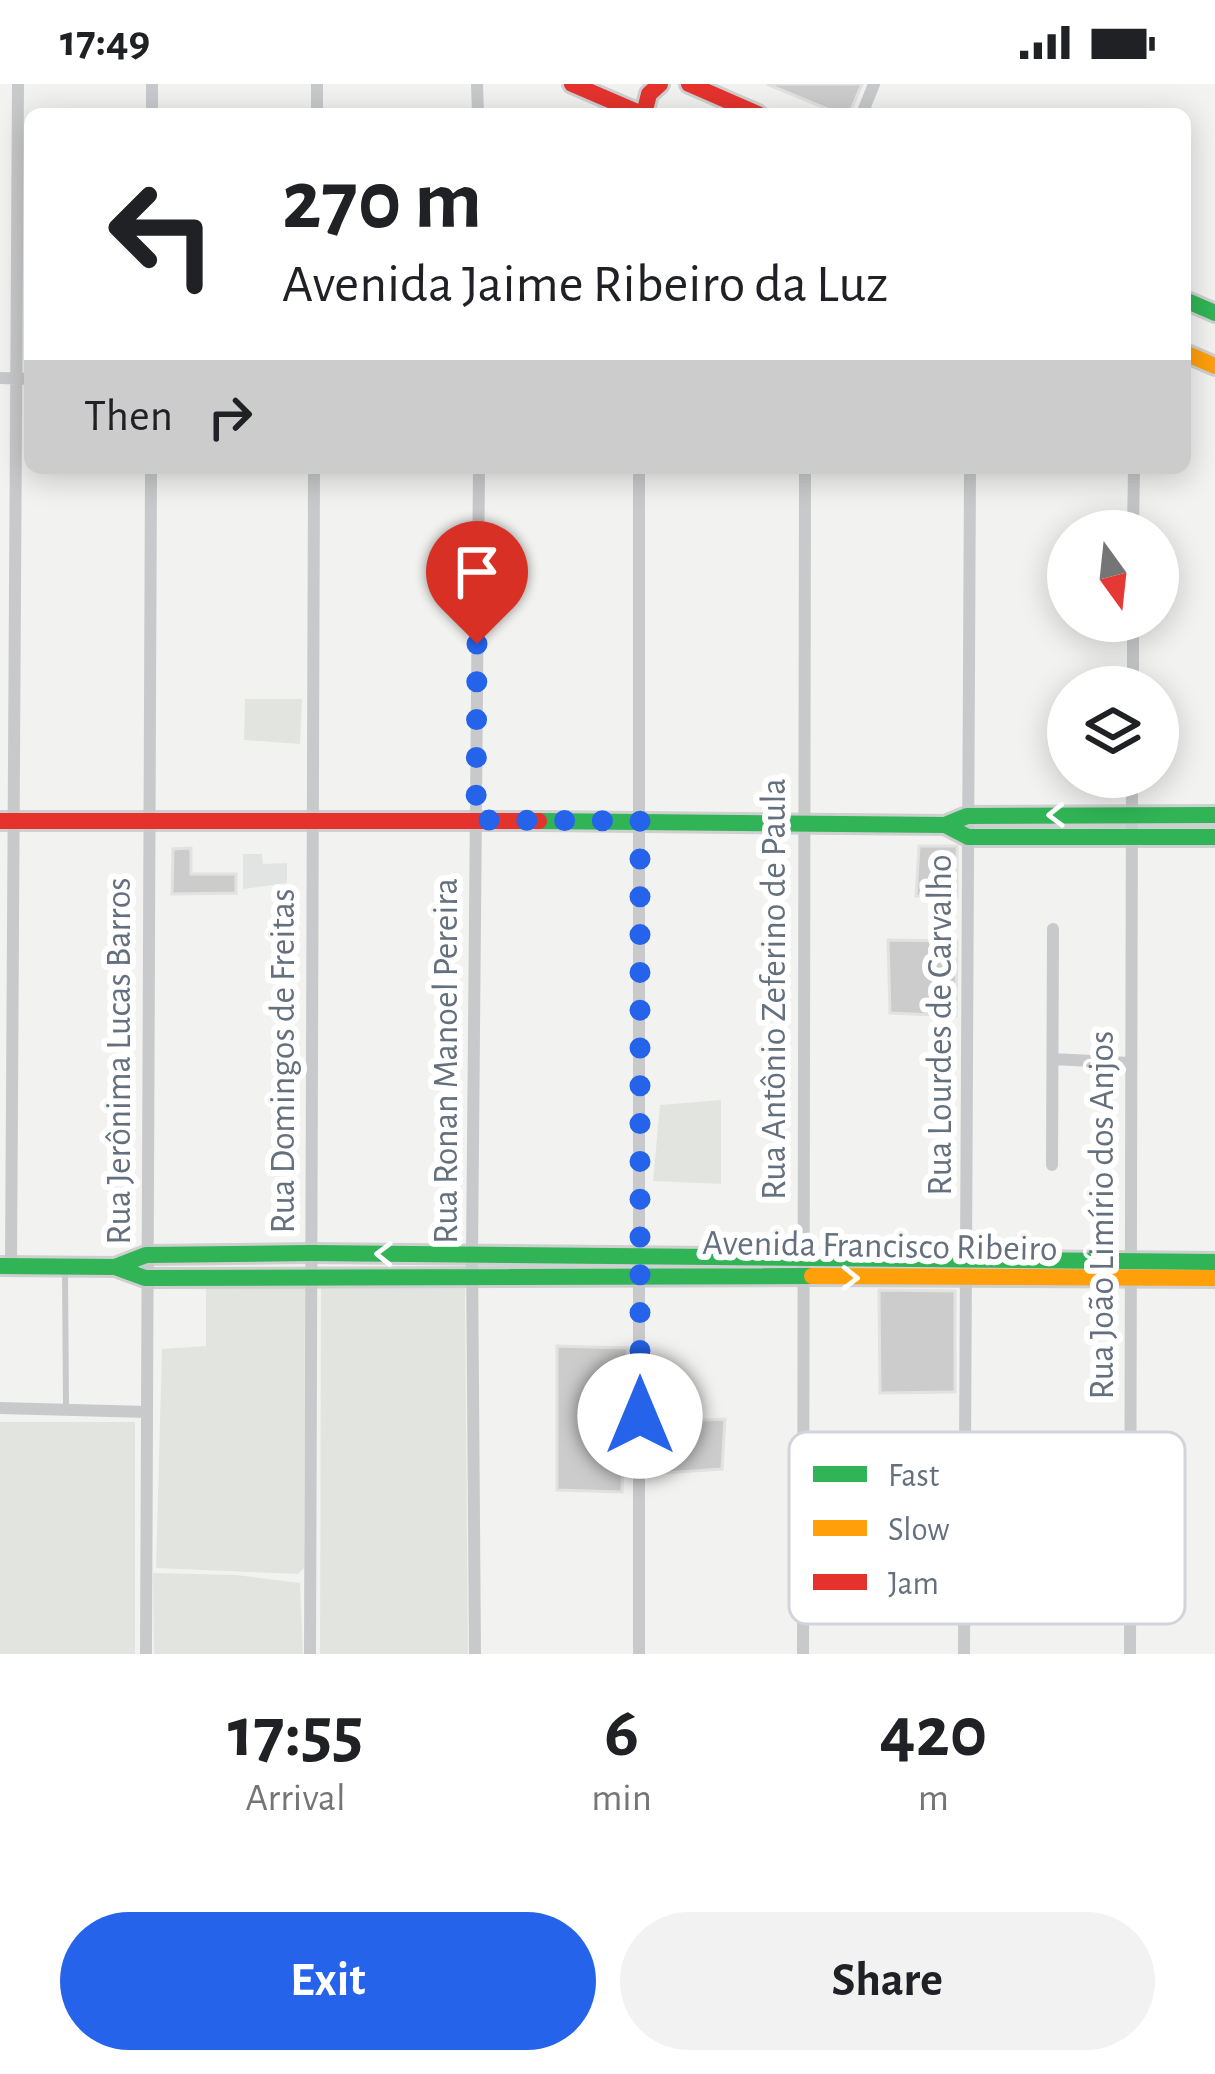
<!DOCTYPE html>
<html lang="en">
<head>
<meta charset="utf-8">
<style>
  body { margin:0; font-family:"Alegreya Sans",sans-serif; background:#f2f2f2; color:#202124; height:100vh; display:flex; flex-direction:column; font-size:45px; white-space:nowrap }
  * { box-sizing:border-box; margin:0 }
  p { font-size:39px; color:#757577 }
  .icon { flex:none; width:66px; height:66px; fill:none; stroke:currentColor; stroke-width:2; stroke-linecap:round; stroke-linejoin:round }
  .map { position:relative; height:1570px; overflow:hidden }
  .details { display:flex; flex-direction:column; background:#fff; flex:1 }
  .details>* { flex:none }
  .top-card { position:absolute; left:24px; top:24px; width:1167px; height:366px; border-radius:18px; box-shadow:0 6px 30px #0003; background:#fff; color:#202124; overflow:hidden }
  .needle { width:78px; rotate:165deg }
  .controls { position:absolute; left:1047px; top:426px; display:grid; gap:24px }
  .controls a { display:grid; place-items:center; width:132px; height:132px; border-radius:50%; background:#fff; box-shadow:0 6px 30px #0003; font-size:60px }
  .pin { position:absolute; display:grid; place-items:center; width:102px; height:102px; color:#fff; margin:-123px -51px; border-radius:50% 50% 50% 0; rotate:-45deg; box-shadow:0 0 12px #0007 }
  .pin .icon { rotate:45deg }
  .me { position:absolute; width:132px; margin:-66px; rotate:0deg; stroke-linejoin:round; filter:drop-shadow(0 0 9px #0008) }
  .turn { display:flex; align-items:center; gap:42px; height:252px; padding:0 60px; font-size:54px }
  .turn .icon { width:156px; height:156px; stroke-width:2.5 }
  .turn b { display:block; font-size:84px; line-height:102px }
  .then { display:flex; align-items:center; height:114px; padding:0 60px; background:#0003; gap:24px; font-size:45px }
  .eta { display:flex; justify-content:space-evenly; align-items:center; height:204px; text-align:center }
  .eta b { font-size:72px; font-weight:700; line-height:84px }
  .cta { display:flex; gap:24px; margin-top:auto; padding:24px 60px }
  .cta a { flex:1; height:138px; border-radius:72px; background:#2563eb; color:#fff; font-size:48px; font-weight:700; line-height:138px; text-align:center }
  .cta a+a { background:#f2f2f2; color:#202124 }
  .status { display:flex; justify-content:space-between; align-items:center; height:84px; padding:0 60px; background:#fff; direction:ltr }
  .status svg { height:33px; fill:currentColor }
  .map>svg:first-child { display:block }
  .built { fill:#e2e4e3 }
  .green { fill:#e2e5df }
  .building { fill:#cccccd; stroke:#e2e2e1; stroke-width:3 }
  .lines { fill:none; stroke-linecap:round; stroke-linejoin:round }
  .fast-casing { stroke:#cecfcf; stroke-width:22 }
  .slow-casing { stroke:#cecfcf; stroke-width:22 }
  .jam-casing { stroke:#cecfcf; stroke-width:22 }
  .lane { stroke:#c8c9ca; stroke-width:6 }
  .street { stroke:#c8c9ca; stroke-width:12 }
  .fast { stroke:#30b455; stroke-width:16 }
  .slow { stroke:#ff9f0a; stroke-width:16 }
  .jam { stroke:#e5322d; stroke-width:16 }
  .oneway { stroke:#fff }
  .route { stroke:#2563eb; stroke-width:21; stroke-dasharray:0 37.8 }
  .labels { text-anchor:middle; stroke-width:12; stroke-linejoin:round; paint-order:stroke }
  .street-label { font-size:36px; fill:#65707e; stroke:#fff }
  .key { fill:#fff; stroke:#d1d4d8; stroke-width:3 }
  .key-label { font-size:33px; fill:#65707e }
</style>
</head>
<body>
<div class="status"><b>17:49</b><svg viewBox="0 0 49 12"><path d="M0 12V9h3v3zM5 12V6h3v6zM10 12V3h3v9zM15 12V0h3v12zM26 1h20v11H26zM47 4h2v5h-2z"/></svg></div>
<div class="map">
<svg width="1215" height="1570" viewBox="0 0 1215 1570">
  <rect width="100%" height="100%" fill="#f2f3f1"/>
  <path class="built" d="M243,770H262L263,780L287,779V799L243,805Z"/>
  <path class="green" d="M245,615H302L300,660L244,656Z
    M721,1016V1100L653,1097L660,1021Z
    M305,1199L304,1484L298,1490L156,1484L162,1265L206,1262V1201Z
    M465,1199L468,1570H320L321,1200Z
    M0,1338H135V1570H0Z
    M153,1489L237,1491L300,1499L303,1570H154Z"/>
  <path class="building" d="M767,0H862L849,30H839Z
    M919,762H957V813L916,812Z
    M191,764V790H236V809L172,810L173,765Z
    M888,856L957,857L956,932L890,929Z
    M879,1206L955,1207V1308L880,1309Z
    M557,1262L628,1264L622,1408L557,1406Z
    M725,1335L722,1385L651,1390L657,1338Z"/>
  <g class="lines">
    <g class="fast-casing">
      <path id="fast" d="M1185,216L1215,229
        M539,737L945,741L967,732L1215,731
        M945,741L968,753H1215
        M0,1182L115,1183L146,1171L311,1169L1215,1178
        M115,1183L145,1194L812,1192"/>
    </g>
    <g class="slow-casing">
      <path id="slow" d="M1185,269L1215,282
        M812,1192L1215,1194"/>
    </g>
    <g class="jam-casing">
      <path id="jam" d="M572,0L642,30
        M689,0L758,30
        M644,30L649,10L660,0
        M0,737H539"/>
    </g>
    <path class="lane" d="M65,1186L66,1323"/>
    <path class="street" d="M477,0L478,30
      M152,30V0
      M317,30V0
      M862,30L874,0
      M0,294L30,295
      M1133,447L1134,384
      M1133,603V537
      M1053,975L1130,979
      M1052,1081L1053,845
      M11,1182L18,0
      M0,1324L147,1328
      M146,1570L151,384
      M310,1570L314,384
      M475,1570L472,1172L479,384
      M639,1570V384
      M803,1570L805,384
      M964,1570L970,384
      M1130,1570L1132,693"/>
    <use href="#fast" class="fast"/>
    <use href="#slow" class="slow"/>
    <use href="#jam" class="jam"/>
  </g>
  <defs><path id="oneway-chevron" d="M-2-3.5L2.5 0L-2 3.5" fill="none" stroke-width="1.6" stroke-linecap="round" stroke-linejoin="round" transform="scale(3)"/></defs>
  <g class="oneway">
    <use href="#oneway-chevron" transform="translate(1056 731) rotate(179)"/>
    <use href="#oneway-chevron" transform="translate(384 1170) rotate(-179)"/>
    <use href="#oneway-chevron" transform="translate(850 1194) rotate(1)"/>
  </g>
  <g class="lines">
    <path class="route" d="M477,560L476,736L640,737V1332"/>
  </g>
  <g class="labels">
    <g class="street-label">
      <text transform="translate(772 905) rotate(-90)" y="13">Rua Antônio Zeferino de Paula</text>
      <text transform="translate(938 941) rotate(-90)" y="13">Rua Lourdes de Carvalho</text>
      <text transform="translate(117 977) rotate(-90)" y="13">Rua Jerônima Lucas Barros</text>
      <text transform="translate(281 977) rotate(-90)" y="13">Rua Domingos de Freitas</text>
      <text transform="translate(444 977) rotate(-90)" y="13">Rua Ronan Manoel Pereira</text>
      <text transform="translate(1100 1131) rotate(-90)" y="13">Rua João Limírio dos Anjos</text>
      <text transform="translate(880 1160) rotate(1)" y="13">Avenida Francisco Ribeiro</text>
    </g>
  </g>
  <rect x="789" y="1348" width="396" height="192" rx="18" class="key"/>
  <rect x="813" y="1382" width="54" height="16" fill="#30b455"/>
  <rect x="813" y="1436" width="54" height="16" fill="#ff9f0a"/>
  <rect x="813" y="1490" width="54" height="16" fill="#e5322d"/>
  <g class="key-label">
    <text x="888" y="1402">Fast</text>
    <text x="888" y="1456">Slow</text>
    <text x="888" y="1510">Jam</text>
  </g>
</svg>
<div class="controls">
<a><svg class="needle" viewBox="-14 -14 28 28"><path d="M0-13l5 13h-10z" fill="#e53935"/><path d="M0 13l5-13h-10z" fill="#757577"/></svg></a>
<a><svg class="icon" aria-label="layers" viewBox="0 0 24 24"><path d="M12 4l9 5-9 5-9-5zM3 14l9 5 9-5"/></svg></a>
</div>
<div class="pin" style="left:477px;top:560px;background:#d93025"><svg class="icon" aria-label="arrive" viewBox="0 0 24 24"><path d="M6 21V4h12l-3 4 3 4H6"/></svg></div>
<svg class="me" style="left:640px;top:1332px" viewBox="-20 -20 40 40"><circle r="19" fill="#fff"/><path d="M0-13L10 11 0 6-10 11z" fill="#2563eb"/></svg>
<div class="top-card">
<div class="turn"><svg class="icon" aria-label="left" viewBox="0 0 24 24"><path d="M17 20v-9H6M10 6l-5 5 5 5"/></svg><div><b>270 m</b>Avenida Jaime Ribeiro da Luz</div></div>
<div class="then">Then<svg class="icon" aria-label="right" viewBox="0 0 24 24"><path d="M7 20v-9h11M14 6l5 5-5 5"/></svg></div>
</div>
</div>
<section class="details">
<div class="eta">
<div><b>17:55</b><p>Arrival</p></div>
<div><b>6</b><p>min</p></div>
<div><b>420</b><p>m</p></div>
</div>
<div class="cta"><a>Exit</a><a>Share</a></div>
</section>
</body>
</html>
